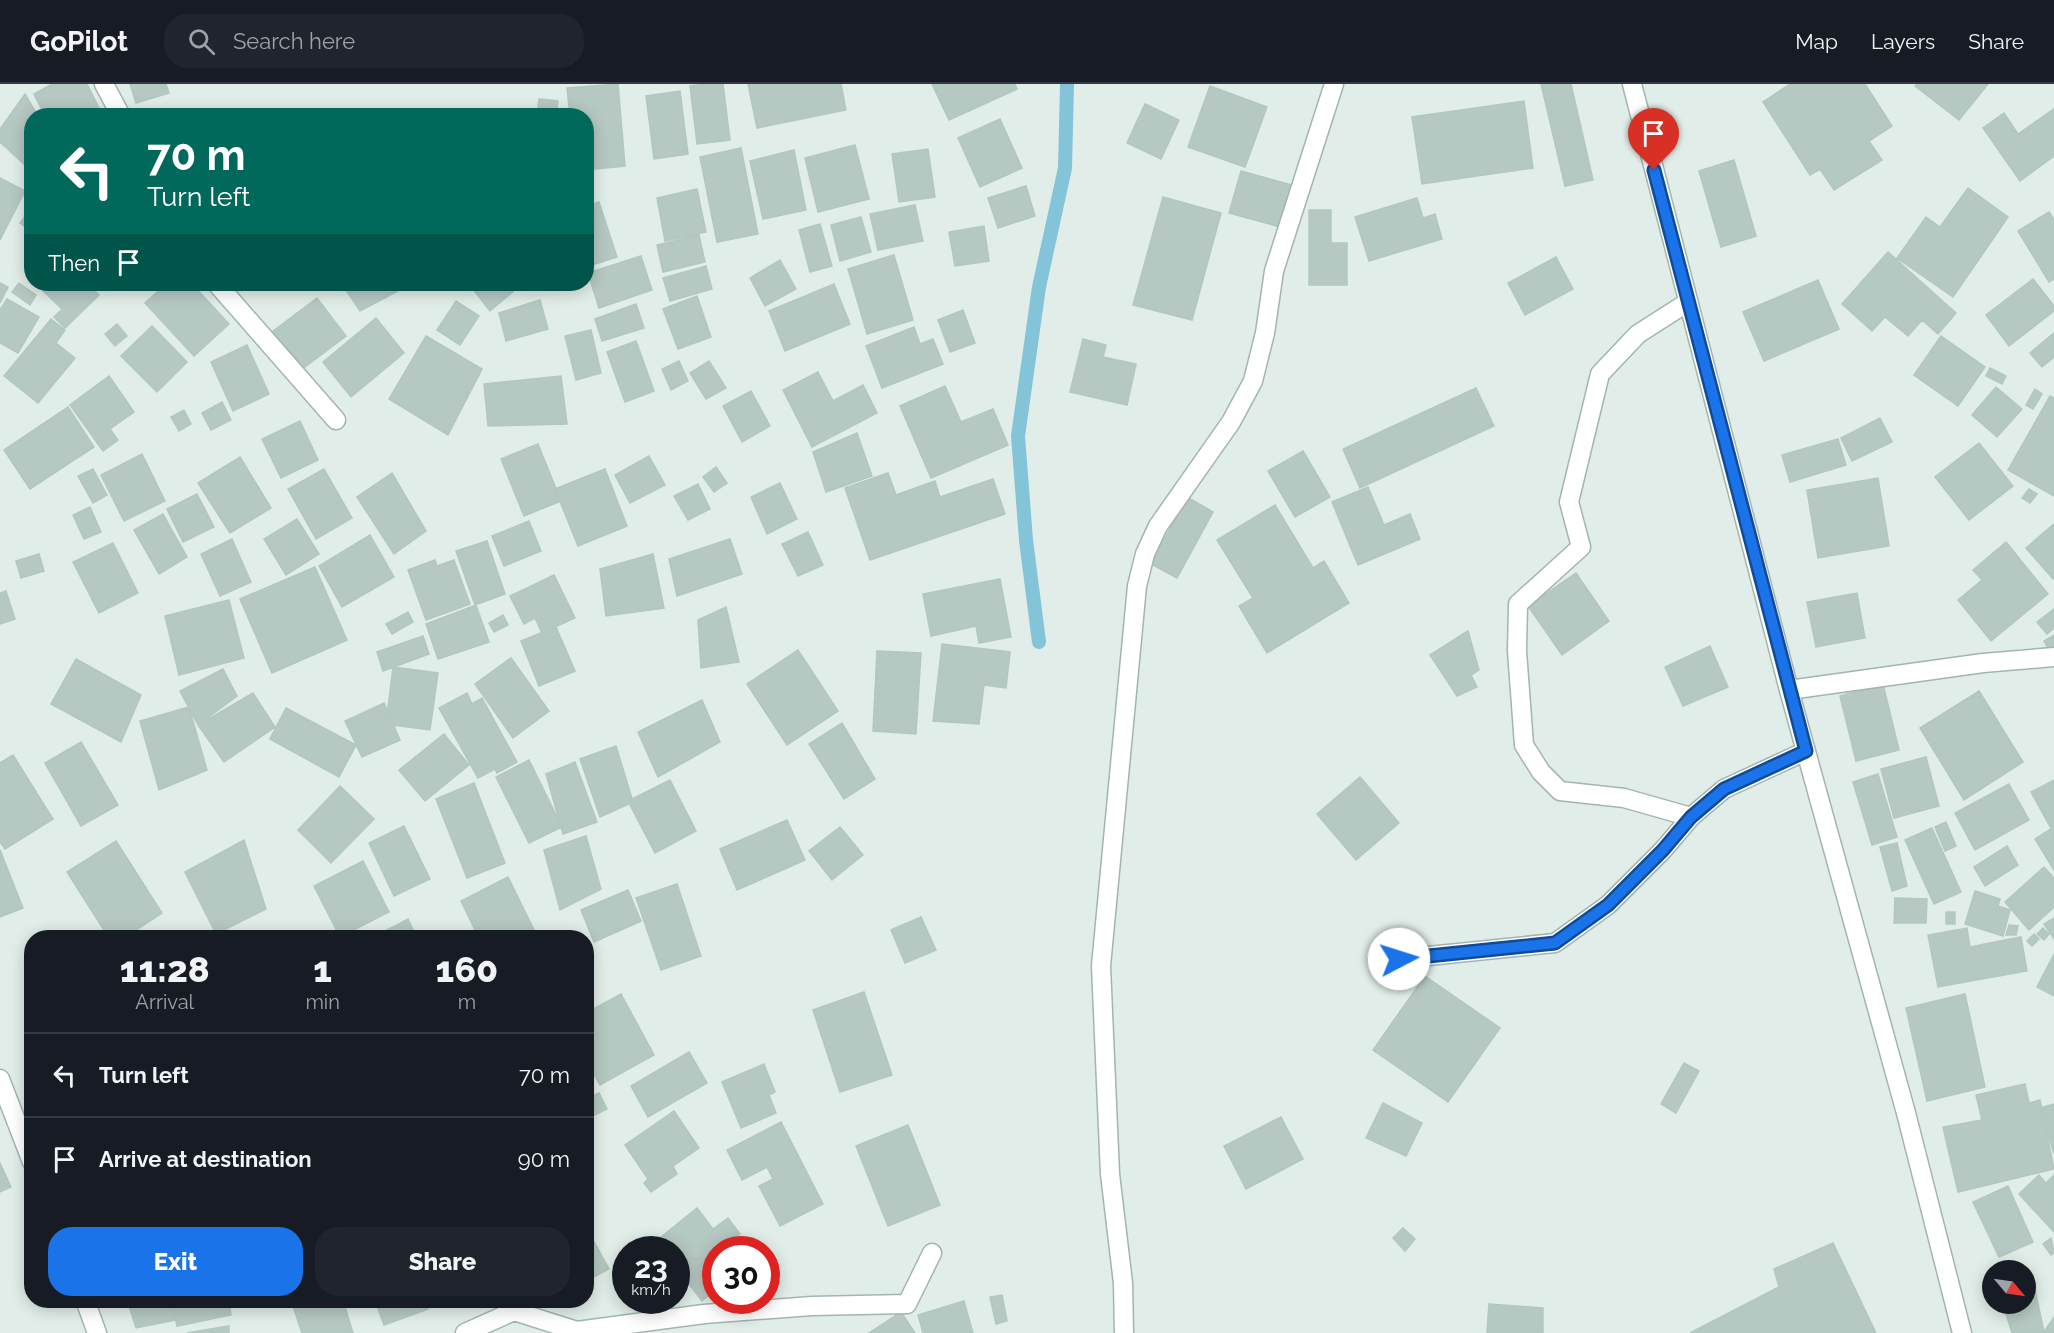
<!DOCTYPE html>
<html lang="en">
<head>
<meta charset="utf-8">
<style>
  body { margin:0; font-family:Raleway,sans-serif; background:#20242c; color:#f1f3f6; height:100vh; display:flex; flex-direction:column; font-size:22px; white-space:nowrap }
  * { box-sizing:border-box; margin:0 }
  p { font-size:20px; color:#9ea1a6 }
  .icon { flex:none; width:33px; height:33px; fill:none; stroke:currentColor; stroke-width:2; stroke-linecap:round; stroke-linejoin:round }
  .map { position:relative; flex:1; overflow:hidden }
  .side { position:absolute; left:24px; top:846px; width:570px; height:378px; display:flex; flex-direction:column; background:#171b24; border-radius:24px; box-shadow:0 3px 15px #0003 }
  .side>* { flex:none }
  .hud { position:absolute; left:24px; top:24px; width:570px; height:183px; border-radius:24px; box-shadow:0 3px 15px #0003; background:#00695c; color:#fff; overflow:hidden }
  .needle { width:39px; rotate:119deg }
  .controls { position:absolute; left:1982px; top:1176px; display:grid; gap:12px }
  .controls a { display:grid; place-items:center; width:54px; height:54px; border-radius:50%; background:#171b24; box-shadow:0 3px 15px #0003; font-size:30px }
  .speed { position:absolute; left:612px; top:1152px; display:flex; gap:12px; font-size:30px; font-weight:700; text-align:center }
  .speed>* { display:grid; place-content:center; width:78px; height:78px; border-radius:50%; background:#171b24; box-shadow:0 3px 15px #0003; line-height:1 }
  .speed small { font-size:15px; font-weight:400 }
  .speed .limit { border:9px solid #d22; background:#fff; color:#111 }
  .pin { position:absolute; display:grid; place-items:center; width:51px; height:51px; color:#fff; margin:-62px -26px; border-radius:50% 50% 50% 0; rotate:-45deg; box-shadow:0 0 6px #0007 }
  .pin .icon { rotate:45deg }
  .me { position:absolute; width:66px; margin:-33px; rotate:85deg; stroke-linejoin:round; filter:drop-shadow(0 0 4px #0008) }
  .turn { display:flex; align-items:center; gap:21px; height:126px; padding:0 24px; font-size:27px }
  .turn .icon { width:78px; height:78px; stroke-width:2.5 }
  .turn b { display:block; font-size:42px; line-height:51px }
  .then { display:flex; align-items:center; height:57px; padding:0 24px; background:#0003; gap:12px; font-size:22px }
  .eta { display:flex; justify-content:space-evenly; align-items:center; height:102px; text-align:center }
  .eta b { font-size:36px; font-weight:800; line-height:42px }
  .action { display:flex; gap:12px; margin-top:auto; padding:12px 24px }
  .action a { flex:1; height:69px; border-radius:24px; background:#1a73e8; color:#fff; font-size:24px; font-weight:800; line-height:69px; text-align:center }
  .action a+a { background:#20242c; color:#f1f3f6 }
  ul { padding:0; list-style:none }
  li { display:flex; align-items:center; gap:18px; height:84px; padding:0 24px; border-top:2px solid #363941 }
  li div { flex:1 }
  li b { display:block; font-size:22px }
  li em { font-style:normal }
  header { display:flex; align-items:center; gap:36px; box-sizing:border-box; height:84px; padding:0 30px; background:#171b24; border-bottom:2px solid #363941 }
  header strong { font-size:28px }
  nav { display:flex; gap:33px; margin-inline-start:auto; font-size:21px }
  .search { width:420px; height:54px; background:#20242c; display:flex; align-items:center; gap:15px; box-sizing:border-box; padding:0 21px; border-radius:24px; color:#9ea1a6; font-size:22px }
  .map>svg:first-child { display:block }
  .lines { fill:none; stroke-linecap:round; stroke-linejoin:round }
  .stream { stroke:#83c4d8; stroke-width:14 }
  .building { fill:#b6c8c2; stroke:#b2c7c0; stroke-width:1.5 }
  .lane-casing { stroke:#a3b5b0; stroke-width:21 }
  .street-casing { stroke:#a3b5b0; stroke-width:21 }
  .lane { stroke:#fff; stroke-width:18 }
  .street { stroke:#fff; stroke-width:18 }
  .route-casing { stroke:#114b97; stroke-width:15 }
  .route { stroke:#1a73e8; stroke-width:10 }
</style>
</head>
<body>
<header>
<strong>GoPilot</strong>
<div class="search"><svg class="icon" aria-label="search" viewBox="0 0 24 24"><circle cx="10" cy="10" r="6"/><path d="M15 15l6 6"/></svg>Search here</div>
<nav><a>Map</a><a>Layers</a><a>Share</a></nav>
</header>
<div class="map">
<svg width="2054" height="1249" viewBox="0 0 2054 1249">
  <rect width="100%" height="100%" fill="#e1ede8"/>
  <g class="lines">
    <path class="stream" d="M1039,558L1026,456L1018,352L1039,203L1065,84L1067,0"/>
  </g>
  <path class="building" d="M52,0H87L103,32H45L34,10Z
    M130,0H166L169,9L136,19Z
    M618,0L625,82L586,86V32H570L567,4Z
    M706,0H723L730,56L697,60L690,2Z
    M748,0H841L846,26L757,44Z
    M932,0H1015L1017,5L949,36Z
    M1541,0H1571L1593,96L1565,102Z
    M1790,0H1865L1892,42L1869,57L1882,76L1834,106L1820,85L1810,91L1763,18Z
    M1917,0H1988L1959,36L1915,2Z
    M1210,2L1267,23L1245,83L1188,63Z
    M680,7L688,70L654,75L646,12Z
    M25,10L38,32H32V77L25,81L0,58V45Z
    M539,15L558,17L556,32H537Z
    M1524,17L1533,84L1422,100L1412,33Z
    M1145,20L1179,36L1161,75L1127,59Z
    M320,25L323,32H303Z
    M2054,25V72L2020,97L1983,44L2004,29L2018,50Z
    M1000,35L1022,84L980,103L958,54Z
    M855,61L869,115L818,128L805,74Z
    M741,64L758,150L717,158L700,73Z
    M928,65L935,113L899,118L892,70Z
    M794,66L806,126L763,135L750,77Z
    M1734,76L1756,152L1721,163L1699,87Z
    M1241,87L1292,101L1280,143L1229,129Z
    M0,94L25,107L0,156Z
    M1026,102L1035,132L998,144L988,114Z
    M1968,104L2008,133L1953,213L1897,174L1926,133L1940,143Z
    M697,105L706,148L665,157L657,114Z
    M1163,113L1221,129L1192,236L1133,221Z
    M1417,114L1423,134L1435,130L1442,155L1369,177L1355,133Z
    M599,118L617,173L586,183V122Z
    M915,121L923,157L878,166L870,130Z
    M32,123V148L20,139Z
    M1309,126H1331V159H1347V201H1309Z
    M2049,128L2054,136V195L2049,198L2018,147Z
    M861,133L871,168L840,177L831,141Z
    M820,140L832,182L810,188L799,146Z
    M984,142L989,177L955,182L949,148Z
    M699,151L705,178L663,188L657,161Z
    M1888,168L1956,229L1938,250L1922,236L1908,252L1885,233L1872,247L1842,220Z
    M894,171L913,236L867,250L848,185Z
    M641,172L652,206L599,224L588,189Z
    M1556,173L1573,205L1525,231L1508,199Z
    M780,176L796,205L765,222L750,194Z
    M706,182L712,205L670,217L663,194Z
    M2033,195L2054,222V227L2009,262L1986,231Z
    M1818,196L1839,245L1764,277L1743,228Z
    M0,199L8,203L0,219Z
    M19,199L36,211L30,221L12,208Z
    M36,200H88L99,211L65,244L54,233L62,225Z
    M166,200H192L229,240L194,272L145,219Z
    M342,200H411L360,227Z
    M469,200H522L490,227Z
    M834,200L850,240L785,267L769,227Z
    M697,212L711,253L678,265L663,225Z
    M317,214L346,252L301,286L272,248Z
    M7,215L39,233L18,269L0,259V226Z
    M540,216L548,245L506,257L499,229Z
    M456,217L479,232L460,261L437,246Z
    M636,220L644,244L602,257L595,235Z
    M963,226L975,259L950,268L938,236Z
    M376,234L404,269L351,313L323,278Z
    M51,235L65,246L56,259L75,274L38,319L4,292Z
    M117,240L127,252L115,262L105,250Z
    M152,242L187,278L157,308L121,272Z
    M914,243L920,260L933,255L943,280L882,304L866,262Z
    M591,246L601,289L576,296L565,252Z
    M2054,249V273L2042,283L2030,269Z
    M426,252L482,285L448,351L389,315Z
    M1941,252L1985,283L1958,322L1914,291Z
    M1083,255L1106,261L1103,273L1136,280L1127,321L1070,308Z
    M636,257L654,307L625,318L607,268Z
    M247,261L269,310L233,327L211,278Z
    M679,277L688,297L671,306L662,285Z
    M709,277L726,304L706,315L690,289Z
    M1990,284L2006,292L2002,300L1986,292Z
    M818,288L833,317L863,301L877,329L812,363L783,306Z
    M109,292L134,328L110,345L118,356L103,367L70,321Z
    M561,292L567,340L488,342L484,300Z
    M945,302L961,338L993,325L1008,361L931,394L900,322Z
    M1996,303L2022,325L1997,353L1972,331Z
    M1476,304L1494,342L1360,404L1343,365Z
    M2035,305L2042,310L2033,325L2026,321Z
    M751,307L770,342L742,358L723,322Z
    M2050,312L2054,314V412L2008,386Z
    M222,318L231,336L211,346L202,329Z
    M68,323L94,363L30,405L4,366Z
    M184,326L191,340L179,347L171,333Z
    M1880,334L1892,358L1852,377L1841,354Z
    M300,337L318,376L281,394L262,355Z
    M857,349L872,392L826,408L813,368Z
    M1838,355L1846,381L1790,398L1782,371Z
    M1979,359L2013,402L1969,436L1935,393Z
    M538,360L561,417L524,432L501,375Z
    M1303,367L1330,413L1295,433L1268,387Z
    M142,370L165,417L124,437L101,391Z
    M649,372L665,401L630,419L615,391Z
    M240,373L271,424L230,449L198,399Z
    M716,383L727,399L714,408L703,393Z
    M93,385L107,411L93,419L78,392Z
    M324,385L352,434L316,455L288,405Z
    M605,385L627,442L578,462L555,405Z
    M392,389L426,447L394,470L357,413Z
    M888,389L896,411L935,397L940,413L993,395L1005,430L870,476L845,404Z
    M1878,394L1889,462L1818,474L1807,406Z
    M780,399L797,435L767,450L751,413Z
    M698,400L710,425L688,436L674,412Z
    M1368,403L1384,441L1410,430L1420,455L1358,481L1332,418Z
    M2029,405L2037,410L2030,419L2022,414Z
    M197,410L214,443L183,458L167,425Z
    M1187,413L1213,428L1177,494L1151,480Z
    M1275,421L1313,484L1324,477L1349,519L1267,569L1239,522L1253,514L1217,456Z
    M90,423L101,448L84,455L73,431Z
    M163,430L187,473L159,490L134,446Z
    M297,435L319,470L286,491L264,455Z
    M529,437L541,467L504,482L492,452Z
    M2054,440V494L2053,495L2026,464Z
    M808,448L823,481L798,492L782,460Z
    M370,451L394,493L342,523L319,482Z
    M232,455L251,498L220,512L201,470Z
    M730,455L742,490L677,512L669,475Z
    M487,457L505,510L475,521L456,467Z
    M2006,458L2048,510L1991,557L1958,516L1982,496L1973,486Z
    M113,459L138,509L99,529L73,478Z
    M39,470L44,487L21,494L16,477Z
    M653,470L664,524L606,532L600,485Z
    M435,476L437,482L454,476L470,520L426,536L408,486Z
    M315,483L347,556L272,589L240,515Z
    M1576,489L1609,537L1562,571L1528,522Z
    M554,491L575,534L542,549L535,534L524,540L510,512Z
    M1000,495L1011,553L979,559L976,542L931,552L923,510Z
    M6,507L15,535L0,540V509Z
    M1857,509L1865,554L1816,563L1807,518Z
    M229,516L244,574L179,591L165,532Z
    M476,521L489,558L438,575L426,540Z
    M726,523L739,578L701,584L698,536Z
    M2054,525V544L2047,550L2037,538Z
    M408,528L413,538L392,550L386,540Z
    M503,531L508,541L494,548L489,539Z
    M556,543L575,587L539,602L521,557Z
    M1468,547L1479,586L1471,591L1477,603L1457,612L1430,571Z
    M2054,551V568L2051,570L2044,557Z
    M423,552L429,570L383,587L377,568Z
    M942,560L1010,568L1006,604L984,601L979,640L933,637Z
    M1710,562L1728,603L1683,622L1665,583Z
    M798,566L838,627L787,661L747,600Z
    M877,567L921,569L916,650L873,647Z
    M511,574L549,627L513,654L475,600Z
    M76,575L141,611L121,658L51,620Z
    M393,583L438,589L430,646L386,640Z
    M223,585L237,612L198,641L180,607Z
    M1883,600L1899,666L1856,677L1840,612Z
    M1979,607L2023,678L1964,716L1920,644Z
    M253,609L275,643L224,678L198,641Z
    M467,609L472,620L482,614L517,678L497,689L495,685L478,694L439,624Z
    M702,616L720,658L658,693L638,648Z
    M384,619L400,656L362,673L345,637Z
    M189,623L207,686L159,706L140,637Z
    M286,624L356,661L339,693L270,655Z
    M842,639L875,695L844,715L809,660Z
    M444,650L469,681L425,717L399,686Z
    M81,658L118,721L81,742L45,679Z
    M616,662L633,718L600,733L580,675Z
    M13,671L53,735L5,765L0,758V679Z
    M1926,673L1939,722L1894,734L1881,685Z
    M529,676L562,743L529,759L496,693Z
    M575,678L597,738L563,750L546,690Z
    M1878,690L1897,753L1872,761L1853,698Z
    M1360,693L1399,739L1356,776L1317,730Z
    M670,696L696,747L655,769L628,717Z
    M2054,696V748H2053L2031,708Z
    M474,699L505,779L467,794L436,715Z
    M2009,700L2029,736L1975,766L1955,729Z
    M340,702L374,735L331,779L298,746Z
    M787,736L805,776L737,806L720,765Z
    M1946,738L1956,762L1945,767L1935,743Z
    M404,742L430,795L394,812L369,759Z
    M840,743L863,771L832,796L809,767Z
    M2054,743V786L2035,755Z
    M1932,744L1961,808L1934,820L1905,756Z
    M586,752L601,805L560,826L544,766Z
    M244,756L266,825L216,850L185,788Z
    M116,757L162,829L124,854H109L67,788Z
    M1897,759L1907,802L1892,807L1880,763Z
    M2007,762L2018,781L1985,802L1974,783Z
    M0,766L23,824L0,833Z
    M363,777L389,828L340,853L314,802Z
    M2044,783L2054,794V823L2029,846L2005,818Z
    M508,793L536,850L529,854H479L461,817Z
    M677,800L701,872L661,886L636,814Z
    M628,806L641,837L594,858L581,826Z
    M1975,807L2000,815L1998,822L2010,826L2003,852L1965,840Z
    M1895,814L1927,815L1926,839H1894Z
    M1946,828H1955V840H1946Z
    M921,833L936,866L905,879L891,846Z
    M2054,834V855L2044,840Z
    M408,835L417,854H372Z
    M2009,841L2018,842L2016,851H2006Z
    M1967,844L1970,863L2021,853L2027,887L1938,903L1928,851Z
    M2043,844L2049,850L2044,856L2037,850Z
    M2034,850L2039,855L2032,862L2027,857Z
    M2054,870V912L2037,903Z
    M1425,892L1500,944L1448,1018L1373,966Z
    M864,908L892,991L840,1008L813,926Z
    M621,910L654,971L600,1001L586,976V929Z
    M1965,910L1985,1003L1927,1017L1906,924Z
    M689,968L707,999L648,1033L631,1002Z
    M1684,979L1699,987L1676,1029L1661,1020Z
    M764,980L775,1008L769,1011L776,1029L741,1044L722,998Z
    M2025,1000L2029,1019L2040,1016L2054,1085L1958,1108L1943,1043L1982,1036L1976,1011Z
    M599,1009L607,1025L586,1035V1015Z
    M1383,1019L1422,1039L1406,1072L1366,1054Z
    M2054,1020V1070L2040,1024Z
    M674,1027L699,1064L673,1082L677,1090L651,1108L644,1099L648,1095L625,1061Z
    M1281,1033L1303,1075L1246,1105L1224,1062Z
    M781,1038L823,1120L780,1142L759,1102L773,1095L767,1083L742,1096L727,1066Z
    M908,1041L940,1121L888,1142L856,1062Z
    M0,1079L11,1103L0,1108Z
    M2039,1091L2046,1099L2054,1091V1148L2019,1110Z
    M2008,1102L2033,1158L1999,1173L1973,1118Z
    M697,1124L713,1145L728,1134L740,1150L725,1163L727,1166H716V1206L702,1217L676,1183V1166H663L656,1157Z
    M586,1143L609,1185L586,1197Z
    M1403,1144L1415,1155L1405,1167L1393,1154Z
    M2051,1154L2054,1169L2051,1171L2043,1160Z
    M1833,1159L1876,1249H1690L1779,1203L1774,1185Z
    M2033,1196L2044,1248L2012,1249L2003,1220H2025V1198Z
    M1002,1211L1007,1237L996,1240L990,1213Z
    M127,1216H172L176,1236L136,1244Z
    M172,1216H229L231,1231L177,1242Z
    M291,1216H343L353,1249H302Z
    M375,1216H425L428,1225L384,1241Z
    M519,1216H550L526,1229Z
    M964,1217L973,1249H923L918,1231Z
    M1489,1220L1543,1224V1249H1487Z
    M901,1228L915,1249H869Z
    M2054,1233V1249L2044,1248Z
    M229,1242V1249H187Z"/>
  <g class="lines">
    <g class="lane-casing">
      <path id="lane" d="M1688,218L1638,250L1600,290L1569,418L1581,463L1518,520L1517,567L1524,661L1541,688L1560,707L1624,714L1691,733"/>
    </g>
    <g class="street-casing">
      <path id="street" d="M104,0L121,32
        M1632,0L1789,606L1906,1029L1962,1249
        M217,200L336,336
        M1789,606L1983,579L2054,573
        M1399,875L1555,859L1608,821L1663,766L1691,733L1724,705L1806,667
        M0,995L32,1078
        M85,1216L97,1249
        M465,1249L514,1227L577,1247L704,1230L812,1222L907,1220L932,1169
        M1124,1249L1123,1199L1110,1090L1101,882L1137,502L1145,470L1158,442L1231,338L1253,297L1265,249L1274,187L1334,0"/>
    </g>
    <use href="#lane" class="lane"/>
    <use href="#street" class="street"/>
  </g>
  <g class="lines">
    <g class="route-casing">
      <path id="route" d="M1399,875L1555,859L1608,821L1663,766L1691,733L1724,705L1806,667L1654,86"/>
    </g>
    <use href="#route" class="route"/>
  </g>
</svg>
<div class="controls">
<a><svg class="needle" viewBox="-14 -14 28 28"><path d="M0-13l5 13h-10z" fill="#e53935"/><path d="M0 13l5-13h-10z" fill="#9ea1a6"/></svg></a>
</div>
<div class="speed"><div>23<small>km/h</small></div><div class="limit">30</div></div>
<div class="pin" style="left:1654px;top:86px;background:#d93025"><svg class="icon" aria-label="arrive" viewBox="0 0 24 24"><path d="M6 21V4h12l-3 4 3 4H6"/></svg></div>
<svg class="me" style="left:1399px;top:875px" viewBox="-20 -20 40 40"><circle r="19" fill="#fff"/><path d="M0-13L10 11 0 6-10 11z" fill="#1a73e8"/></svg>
<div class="hud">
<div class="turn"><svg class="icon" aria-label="left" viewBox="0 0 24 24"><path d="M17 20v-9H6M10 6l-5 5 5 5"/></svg><div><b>70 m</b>Turn left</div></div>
<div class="then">Then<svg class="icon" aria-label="arrive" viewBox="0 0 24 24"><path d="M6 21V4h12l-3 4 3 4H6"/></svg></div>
</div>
<section class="side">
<div class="eta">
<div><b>11:28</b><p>Arrival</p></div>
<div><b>1</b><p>min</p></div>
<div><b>160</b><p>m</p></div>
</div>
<ul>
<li><svg class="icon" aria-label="left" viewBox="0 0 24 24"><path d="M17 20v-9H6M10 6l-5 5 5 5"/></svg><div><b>Turn left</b></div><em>70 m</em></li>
<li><svg class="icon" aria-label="arrive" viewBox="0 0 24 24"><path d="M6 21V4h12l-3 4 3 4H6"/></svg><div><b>Arrive at destination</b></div><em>90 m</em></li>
</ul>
<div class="action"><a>Exit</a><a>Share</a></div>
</section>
</div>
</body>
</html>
